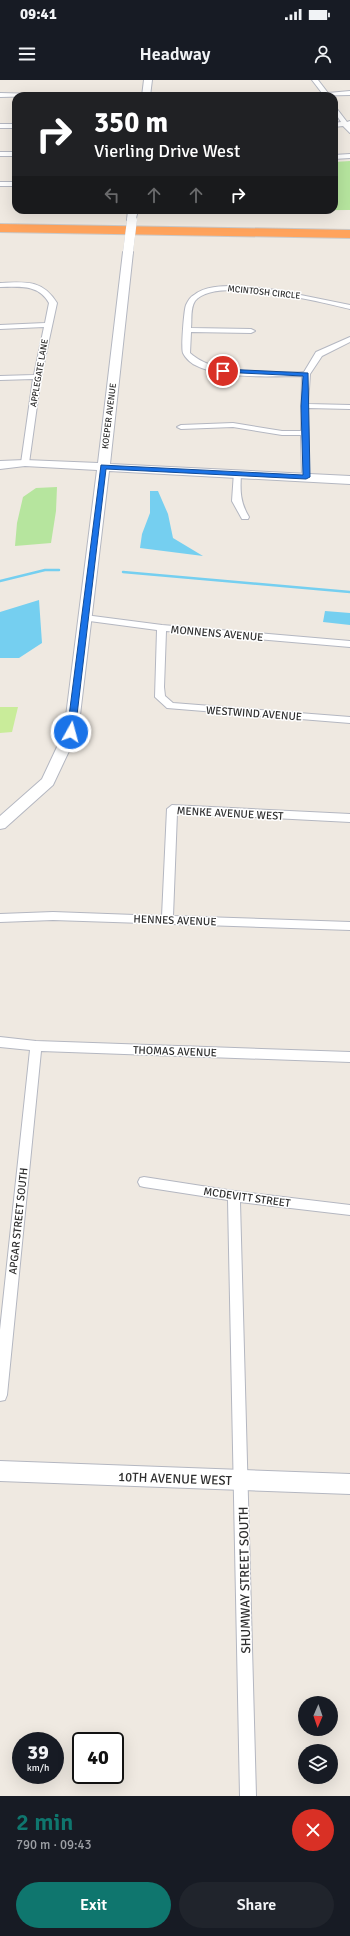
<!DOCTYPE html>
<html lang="en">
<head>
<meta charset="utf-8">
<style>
  body { margin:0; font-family:Signika,sans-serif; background:#20242c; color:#f1f3f6; height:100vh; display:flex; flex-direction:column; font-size:15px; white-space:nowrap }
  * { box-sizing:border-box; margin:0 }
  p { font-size:13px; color:#9ea1a6 }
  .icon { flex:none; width:22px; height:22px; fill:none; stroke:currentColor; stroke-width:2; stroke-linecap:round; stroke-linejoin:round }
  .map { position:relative; height:1716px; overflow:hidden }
  .side { display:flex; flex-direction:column; background:#171b24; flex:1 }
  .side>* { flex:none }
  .top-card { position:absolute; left:12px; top:12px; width:326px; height:122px; border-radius:12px; box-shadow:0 4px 16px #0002; background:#202124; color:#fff; overflow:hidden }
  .needle { width:26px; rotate:182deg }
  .fabs { position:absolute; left:298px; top:1616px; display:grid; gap:8px }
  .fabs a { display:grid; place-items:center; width:40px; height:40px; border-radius:50%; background:#171b24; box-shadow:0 4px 16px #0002; font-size:20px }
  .speed { position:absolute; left:12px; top:1652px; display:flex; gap:8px; font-size:20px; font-weight:700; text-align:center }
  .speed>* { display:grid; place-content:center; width:52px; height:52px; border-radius:50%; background:#171b24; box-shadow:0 4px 16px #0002; line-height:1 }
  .speed small { font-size:10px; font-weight:400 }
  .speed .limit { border:2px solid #111; border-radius:6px; background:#fff; color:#111 }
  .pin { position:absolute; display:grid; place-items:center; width:34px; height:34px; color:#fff; margin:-17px; border:2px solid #fff; border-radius:50%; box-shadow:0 1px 4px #0007 }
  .me { position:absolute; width:44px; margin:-22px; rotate:7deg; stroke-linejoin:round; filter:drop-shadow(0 0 3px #0008) }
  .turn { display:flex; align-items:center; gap:14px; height:84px; padding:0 16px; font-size:18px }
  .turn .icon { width:52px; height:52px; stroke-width:2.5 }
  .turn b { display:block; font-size:28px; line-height:34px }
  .lanes { display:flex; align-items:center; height:38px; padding:0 16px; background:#0003; justify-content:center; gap:20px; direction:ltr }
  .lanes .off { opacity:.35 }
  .round { display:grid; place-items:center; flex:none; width:42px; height:42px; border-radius:21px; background:#20242c }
  .summary { display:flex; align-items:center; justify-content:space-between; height:68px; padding:0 16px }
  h1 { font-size:24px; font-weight:600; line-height:30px; color:#0f766e }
  .action { display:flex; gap:8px; margin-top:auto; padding:8px 16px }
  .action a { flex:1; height:46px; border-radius:24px; background:#0f766e; color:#fff; font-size:16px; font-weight:600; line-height:46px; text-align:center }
  .action a+a { background:#20242c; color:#f1f3f6 }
  .status { display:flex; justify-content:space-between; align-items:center; height:28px; padding:0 20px; background:#171b24; direction:ltr }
  .status svg { height:11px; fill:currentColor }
  header { display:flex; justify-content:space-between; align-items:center; height:52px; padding:0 16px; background:#171b24; font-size:18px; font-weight:600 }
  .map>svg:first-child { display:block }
  .green { fill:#b6e59e }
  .pitch { fill:#c9ec9a }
  .water { fill:#75cff0 }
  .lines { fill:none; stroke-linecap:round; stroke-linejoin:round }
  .stream { stroke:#75cff0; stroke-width:2.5 }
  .street-casing { stroke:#b4b7c1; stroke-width:2 }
  .secondary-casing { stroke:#b4b7c1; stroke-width:2 }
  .highway-casing { stroke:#c9c9c9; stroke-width:2 }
  .street { fill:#fff; fill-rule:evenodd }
  .secondary { fill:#fff; fill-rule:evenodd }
  .highway { fill:#ffa35c; fill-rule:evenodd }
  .secondary-bridge-casing { stroke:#b4b7c1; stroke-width:10; stroke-linecap:butt }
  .secondary-bridge { stroke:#fff; stroke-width:10 }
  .route { fill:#1a73e8; stroke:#114b97 }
  .labels { text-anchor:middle; stroke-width:3; stroke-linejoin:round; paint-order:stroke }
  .far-street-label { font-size:9px; fill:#2e2e2e; stroke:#fff }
  .street-label { font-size:11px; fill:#2e2e2e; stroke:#fff }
  .near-street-label { font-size:13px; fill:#2e2e2e; stroke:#fff }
</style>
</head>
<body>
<div class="status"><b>09:41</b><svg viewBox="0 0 49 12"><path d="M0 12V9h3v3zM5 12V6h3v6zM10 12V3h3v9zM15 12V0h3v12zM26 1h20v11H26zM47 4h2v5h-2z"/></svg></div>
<header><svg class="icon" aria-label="menu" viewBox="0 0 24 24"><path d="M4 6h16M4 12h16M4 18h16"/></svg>Headway<svg class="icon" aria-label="person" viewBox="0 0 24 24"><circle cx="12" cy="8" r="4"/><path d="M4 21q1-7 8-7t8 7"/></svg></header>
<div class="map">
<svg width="350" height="1716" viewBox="0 0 350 1716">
  <rect width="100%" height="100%" fill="#efe9e1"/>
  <path class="green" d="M350,81V130L208,131L334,130V82Z
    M57,407L56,431L51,463L15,466L17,443L23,417L36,408Z"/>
  <path class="pitch" d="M0,627H18L12,652L0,653Z"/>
  <path class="water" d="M150,411H158L168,434L173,458L203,476L140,468L142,454L150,433Z
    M39,520L42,563L19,578H0V532Z
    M325,531L350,533V545L323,542Z"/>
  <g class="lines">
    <path class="stream" d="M123,492L350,512
      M0,501L45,490H59"/>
    <g class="street-casing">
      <path id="street" d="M312,0H318L328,13L350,11V15L305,16L322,13Z
        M0,13L39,14L42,16L0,17Z
        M334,25L347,42L350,41V53L343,46L334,47V43L341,42L334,31Z
        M0,44H16V48H0Z
        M0,72H16V76H0Z
        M350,74V78L334,79V75Z
        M0,102H16V106H0Z
        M0,203C25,202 42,199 57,223L41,297L29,383L25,385L21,383L33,299L0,300V296L34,295L44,247L0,249V245L45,243L49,223C38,204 20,207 0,207Z
        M235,206L276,210L350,225V229C321,222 215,195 195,221C190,229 192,239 191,248L251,249L255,251L251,253L191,252L190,273C216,297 271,291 304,292L316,272L350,257V262L322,276L310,294L308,324L350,325V329L308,328L309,399H303L302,397L301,355H282L233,347L181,349L177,347L181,345L233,343L282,351H301L302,296C270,296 222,300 193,284C190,282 185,277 183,273C181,268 184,230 186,225C188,221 190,217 194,215C205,206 221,206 235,206Z
        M234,392H237L241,394C240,411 240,422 249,437L248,439H242L232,421Z
        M85,535L162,545L350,561V567L166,551L164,607L165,616L173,623L350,637V643L167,628L155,617L157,550L82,540L81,538Z
        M172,725L350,734V742L177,733L173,836L350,842V850L53,840L0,842V834L53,832L162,836L167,729Z
        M0,957L36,961L350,972V982L41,971L7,1315L5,1320L0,1321V1250L30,970L0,967Z
        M144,1097L234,1111L350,1125V1135L240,1122L256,1716H240L228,1120L144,1107L140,1106L138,1102L140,1098Z"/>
    </g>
    <g class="secondary-casing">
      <path id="secondary" d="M144,0H152L150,16H142Z
        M128,130H138L135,142H129L127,140Z
        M128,169L133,172L110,384L350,396V404L109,391L78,652L53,705L5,748L0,749V736L42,699L64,652L97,390L25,386L0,389V381L25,380L98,383L123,172Z
        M0,1381L350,1394V1414L0,1401Z"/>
    </g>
    <g class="highway-casing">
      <path id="highway" d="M0,144L350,150V158L0,152Z"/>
    </g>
    <use href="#street" class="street"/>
    <use href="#secondary" class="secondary"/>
    <use href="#highway" class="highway"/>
    <g class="secondary-bridge-casing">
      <path id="secondary-bridge" d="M128,172L132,140"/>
    </g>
    <use href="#secondary-bridge" class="secondary-bridge"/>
  </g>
  <path class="route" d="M223,289L308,293L310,397L306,399L106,389L75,652L71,655L68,654L67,652L101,385L303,395L301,326L303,296L221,292V290Z"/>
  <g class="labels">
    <g class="far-street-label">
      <text transform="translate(264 212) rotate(6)" y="3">MCINTOSH CIRCLE</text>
      <text transform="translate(39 293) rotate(-80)" y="3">APPLEGATE LANE</text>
      <text transform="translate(109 336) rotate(-83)" y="3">KOEPER AVENUE</text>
    </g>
    <g class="street-label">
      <text transform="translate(217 553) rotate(5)" y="4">MONNENS AVENUE</text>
      <text transform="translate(254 633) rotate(4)" y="4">WESTWIND AVENUE</text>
      <text transform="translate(230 733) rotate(3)" y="4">MENKE AVENUE WEST</text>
      <text transform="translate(175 840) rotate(2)" y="4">HENNES AVENUE</text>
      <text transform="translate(175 971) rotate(2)" y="4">THOMAS AVENUE</text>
      <text transform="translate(247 1117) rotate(8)" y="4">MCDEVITT STREET</text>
      <text transform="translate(18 1141) rotate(-84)" y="4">APGAR STREET SOUTH</text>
    </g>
    <g class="near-street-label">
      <text transform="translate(175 1398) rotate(2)" y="5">10TH AVENUE WEST</text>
      <text transform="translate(244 1500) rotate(-91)" y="5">SHUMWAY STREET SOUTH</text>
    </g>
  </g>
</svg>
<div class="fabs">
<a><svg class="needle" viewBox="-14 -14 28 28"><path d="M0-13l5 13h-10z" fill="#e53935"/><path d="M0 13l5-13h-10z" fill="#9ea1a6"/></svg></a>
<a><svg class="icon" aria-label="layers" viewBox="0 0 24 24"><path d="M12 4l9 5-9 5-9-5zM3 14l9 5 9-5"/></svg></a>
</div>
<div class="speed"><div>39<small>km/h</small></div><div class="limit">40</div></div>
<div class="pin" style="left:223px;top:291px;background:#d93025"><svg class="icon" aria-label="arrive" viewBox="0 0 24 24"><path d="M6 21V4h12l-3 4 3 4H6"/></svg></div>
<svg class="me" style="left:71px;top:652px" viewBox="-20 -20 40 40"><circle r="17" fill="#1a73e8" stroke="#fff" stroke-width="3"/><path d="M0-11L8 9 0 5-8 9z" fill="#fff"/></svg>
<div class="top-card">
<div class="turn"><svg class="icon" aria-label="right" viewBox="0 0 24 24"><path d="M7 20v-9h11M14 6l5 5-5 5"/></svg><div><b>350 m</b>Vierling Drive West</div></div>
<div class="lanes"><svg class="icon off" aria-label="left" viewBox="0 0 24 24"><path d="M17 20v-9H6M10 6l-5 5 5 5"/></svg><svg class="icon off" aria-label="ahead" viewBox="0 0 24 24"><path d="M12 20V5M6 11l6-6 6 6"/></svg><svg class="icon off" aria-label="ahead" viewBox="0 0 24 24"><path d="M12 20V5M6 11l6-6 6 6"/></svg><svg class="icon" aria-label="right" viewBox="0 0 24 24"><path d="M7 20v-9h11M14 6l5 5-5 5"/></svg></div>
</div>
</div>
<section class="side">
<div class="summary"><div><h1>2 min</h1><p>790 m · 09:43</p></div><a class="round" style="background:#d93025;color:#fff"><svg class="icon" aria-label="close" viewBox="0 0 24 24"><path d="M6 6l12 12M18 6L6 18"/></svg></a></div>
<div class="action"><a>Exit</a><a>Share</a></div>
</section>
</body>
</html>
